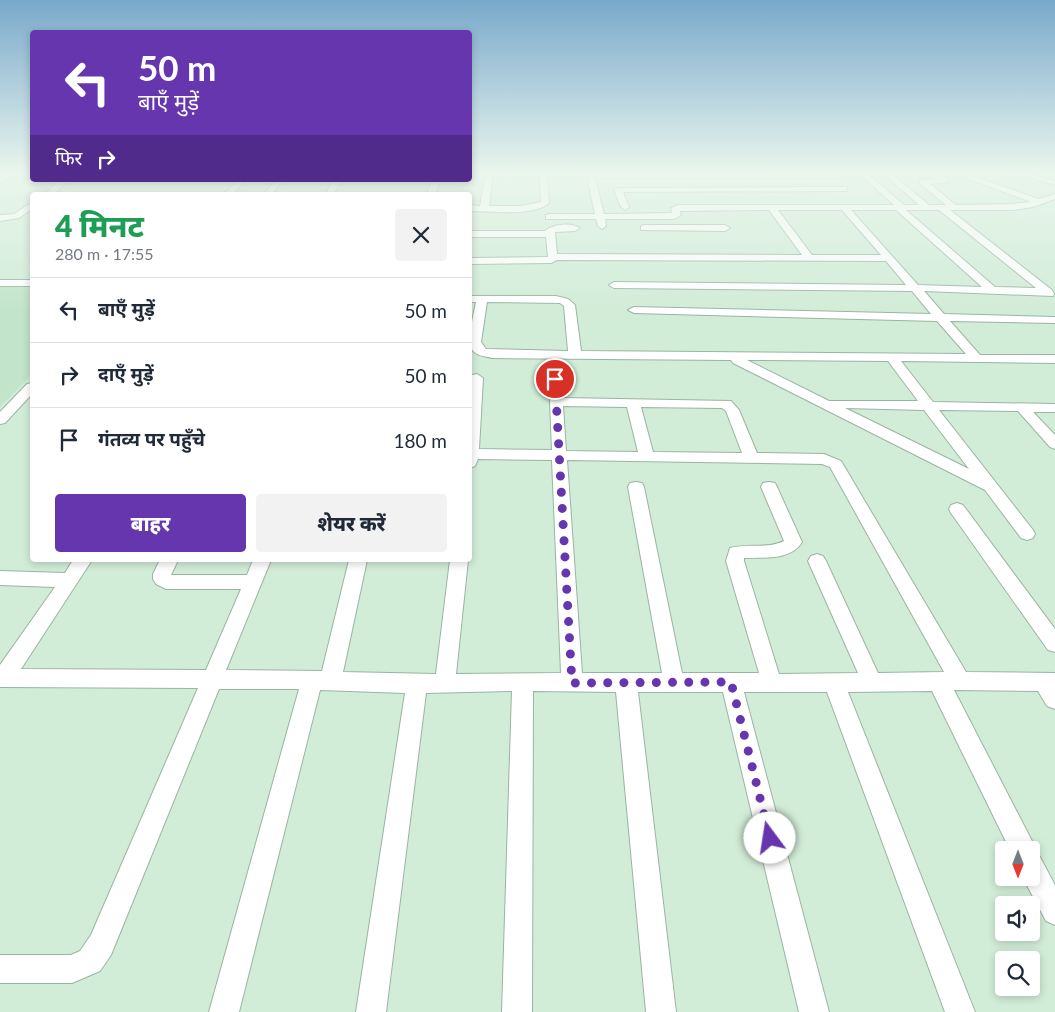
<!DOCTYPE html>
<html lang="hi">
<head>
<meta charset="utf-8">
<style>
  body { margin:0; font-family:Lato,"Noto Sans Devanagari",sans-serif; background:#f2f2f3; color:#1f2937; height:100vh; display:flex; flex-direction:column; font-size:19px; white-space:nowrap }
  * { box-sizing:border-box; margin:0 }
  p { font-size:16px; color:#747a83 }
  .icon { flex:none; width:28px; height:28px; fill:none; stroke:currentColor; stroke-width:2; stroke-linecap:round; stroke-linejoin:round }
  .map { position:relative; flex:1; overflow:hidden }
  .sheet { position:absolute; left:30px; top:192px; width:442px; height:370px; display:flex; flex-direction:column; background:#fff; border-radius:5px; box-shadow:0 2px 8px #0003 }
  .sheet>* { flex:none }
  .guide { position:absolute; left:30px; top:30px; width:442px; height:152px; border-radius:5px; box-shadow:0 2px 8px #0003; background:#6636ae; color:#fff; overflow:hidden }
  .needle { width:32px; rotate:180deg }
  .fabs { position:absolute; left:995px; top:841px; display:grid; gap:10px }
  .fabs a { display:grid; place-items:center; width:45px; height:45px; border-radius:5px; background:#fff; box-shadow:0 2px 8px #0003; font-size:25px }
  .pin { position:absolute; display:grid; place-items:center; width:42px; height:42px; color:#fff; margin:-21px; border:2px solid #fff; border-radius:50%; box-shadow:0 1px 5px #0007 }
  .me { position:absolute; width:55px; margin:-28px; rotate:346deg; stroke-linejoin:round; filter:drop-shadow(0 0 4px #0008) }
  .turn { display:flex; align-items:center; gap:18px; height:105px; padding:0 25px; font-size:22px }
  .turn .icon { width:65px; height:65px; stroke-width:2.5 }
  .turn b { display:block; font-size:35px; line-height:42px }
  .then { display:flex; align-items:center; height:48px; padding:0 25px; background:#0003; gap:10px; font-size:19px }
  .round { display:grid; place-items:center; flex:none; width:52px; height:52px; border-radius:5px; background:#f2f2f3 }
  .head { display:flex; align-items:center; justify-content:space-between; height:85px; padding:0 25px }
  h1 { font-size:30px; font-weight:800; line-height:38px; color:#1e9e55 }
  .cta { display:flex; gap:10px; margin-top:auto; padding:10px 25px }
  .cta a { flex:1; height:58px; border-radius:5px; background:#6636ae; color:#fff; font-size:20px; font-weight:800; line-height:58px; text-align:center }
  .cta a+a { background:#f2f2f3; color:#1f2937 }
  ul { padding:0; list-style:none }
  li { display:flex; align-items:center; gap:15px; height:65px; padding:0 25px; border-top:1px solid #e0e1e3 }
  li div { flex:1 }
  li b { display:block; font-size:19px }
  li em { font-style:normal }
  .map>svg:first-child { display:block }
  .built { fill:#c2e4ca }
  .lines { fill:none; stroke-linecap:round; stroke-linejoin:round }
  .minor-casing { stroke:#9bb4a1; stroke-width:2 }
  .minor { fill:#fff; fill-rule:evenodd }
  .route { stroke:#6636ae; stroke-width:9; stroke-dasharray:0 16.2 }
</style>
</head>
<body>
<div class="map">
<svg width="1055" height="1012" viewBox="0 0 1055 1012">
  <rect width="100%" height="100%" fill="#d1ecd7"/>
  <path class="built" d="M0,285L32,286V374L0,407Z"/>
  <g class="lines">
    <g class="minor-casing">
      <path id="minor" d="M9,172H18L0,183V178Z
        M486,172L493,173L489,206H521L541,202L539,172H547L549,203C534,217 490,211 470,211V205L480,206Z
        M586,172H594V174H842L846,176L842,178H595L604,214L672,213L671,208L678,205H894L857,172H866L904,205H919L881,172H890L929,205H946L920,184V180L935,179L921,172H932L948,178V182L930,184L956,205L1012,204L1031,202L950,172H961L1039,199L1055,194V199L1033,207L1012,210H950L1052,290L1054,294L1053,296L924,291L944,314L1055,317V323L950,321L980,355H1055V363L901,361L933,402L1055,404V412H1033L1055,435V449L1050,447L1018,411L939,410L1033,530L1035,534L1033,538L1027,540L1021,538L985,490L733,363L731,360L492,358C485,356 478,356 473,351C466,343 474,313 476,302H470V296H556L568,299L575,305L581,351L966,354L937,321L634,313L628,310L634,307L931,314L912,291L614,288L609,285L614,282L906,285L886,261L557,260L551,263L470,264V258L548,257L546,237H470V231H545C553,224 571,222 580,228L575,231L555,232L557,254L802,255L769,210L680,211L681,215L674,219H605L606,226L602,229L598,226L596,219H546V215L549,214H595ZM778,210H842L881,255H812ZM851,210H896L982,287L918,285ZM906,210H939L1036,288L995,287ZM487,302L560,303L564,306L568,351L486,349L481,342ZM747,360L888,361L918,401H829ZM845,408L924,410L969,469Z
        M1010,172H1023L1055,181V185Z
        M60,180H69L53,195H44Z
        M238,180H246L232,195H223Z
        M276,180H284L271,195H263Z
        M334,180H342L333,195H325Z
        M432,180H440L435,195H427Z
        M844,187H847V191L623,192L629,207L625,210L621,207L614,190L618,188Z
        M29,204H32V209L19,218L0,221V215L14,214Z
        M644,225H725L730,228L725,231L641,230V226Z
        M0,280H32V286H0Z
        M477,374L483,378L479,449L552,450L549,379L555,375L561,379L563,398L731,401L739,410L757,453L824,454L841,461L966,672L1055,673V709L1047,706L1038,691L954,690L1032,841L1036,850L1034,854L1040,857L1055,885V925L1046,921L1023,878H1031V850H1010L932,691L848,692L975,1012H945L827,692H744L829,1012H799L723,692H638L676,1012H646L616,692L533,691L532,1012H502L512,691L426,693L386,1012H356L405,693L320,690L239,1012H209L299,689H219L111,955L100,971L72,983H0V955H71L80,951L91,935L198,688L0,687V665L55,587L0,585V571L65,573L73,560H92L21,669L206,670L241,589H166L156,584L153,579V574L160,560H178L171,575H247L253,560H271L226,670L322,671L349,560H367L343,672L436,674L450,560H468L456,674L561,673L552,460L478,459L475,466L470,468V384L472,375ZM563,406L627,407L638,452L566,451ZM641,407L722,408L726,411L742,453L653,452ZM567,460L822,464L830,467L944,672L878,673L826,561L823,556L817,554L811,556L808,561L858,673L779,674L744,561V558C763,557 791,561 802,542L777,487L775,483L769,482L763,483L761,487L784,541C769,549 747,543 730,548L726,561L759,673H682L644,487L642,483L636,482L630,483L628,487L662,673H582Z
        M32,383V394L5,423L0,424V412L27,384Z
        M957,503L963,505L1055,629V652L1048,650L951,513L949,509L951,505Z"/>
    </g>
    <use href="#minor" class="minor"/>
  </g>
  <linearGradient id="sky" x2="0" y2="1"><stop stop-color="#79a9cb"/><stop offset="0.55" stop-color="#eaf6ed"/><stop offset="1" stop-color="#eaf6ed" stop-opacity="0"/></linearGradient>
  <rect width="1055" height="314" fill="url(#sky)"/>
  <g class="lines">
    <path class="route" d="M555,379L572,683L731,682L770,838"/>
  </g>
</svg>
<div class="fabs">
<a><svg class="needle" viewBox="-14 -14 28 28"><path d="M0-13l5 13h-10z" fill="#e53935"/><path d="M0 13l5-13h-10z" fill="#747a83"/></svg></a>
<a><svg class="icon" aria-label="sound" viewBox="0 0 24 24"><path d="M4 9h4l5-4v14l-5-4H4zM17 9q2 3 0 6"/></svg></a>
<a><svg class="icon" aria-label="search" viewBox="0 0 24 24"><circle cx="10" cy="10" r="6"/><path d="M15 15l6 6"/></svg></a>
</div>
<div class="pin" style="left:555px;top:379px;background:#d93025"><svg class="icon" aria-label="arrive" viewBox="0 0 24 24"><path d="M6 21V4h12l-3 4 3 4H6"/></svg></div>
<svg class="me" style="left:770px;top:838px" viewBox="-20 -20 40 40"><circle r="19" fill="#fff"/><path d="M0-13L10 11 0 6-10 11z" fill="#6636ae"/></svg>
<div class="guide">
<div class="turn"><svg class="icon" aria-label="left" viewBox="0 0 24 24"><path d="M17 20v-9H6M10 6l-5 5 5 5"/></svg><div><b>50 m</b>बाएँ मुड़ें</div></div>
<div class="then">फिर<svg class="icon" aria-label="right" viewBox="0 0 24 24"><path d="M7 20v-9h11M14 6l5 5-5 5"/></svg></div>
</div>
<section class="sheet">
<div class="head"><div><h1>4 मिनट</h1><p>280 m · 17:55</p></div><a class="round"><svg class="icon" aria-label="close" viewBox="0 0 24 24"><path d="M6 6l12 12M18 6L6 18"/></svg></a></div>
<ul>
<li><svg class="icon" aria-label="left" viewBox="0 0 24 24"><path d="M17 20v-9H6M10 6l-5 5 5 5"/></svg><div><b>बाएँ मुड़ें</b></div><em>50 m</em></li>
<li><svg class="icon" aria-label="right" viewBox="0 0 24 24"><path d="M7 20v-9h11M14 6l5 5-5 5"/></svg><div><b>दाएँ मुड़ें</b></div><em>50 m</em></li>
<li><svg class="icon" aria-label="arrive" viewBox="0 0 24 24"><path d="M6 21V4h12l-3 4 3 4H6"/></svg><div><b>गंतव्य पर पहुँचे</b></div><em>180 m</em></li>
</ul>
<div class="cta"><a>बाहर</a><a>शेयर करें</a></div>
</section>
</div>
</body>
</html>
